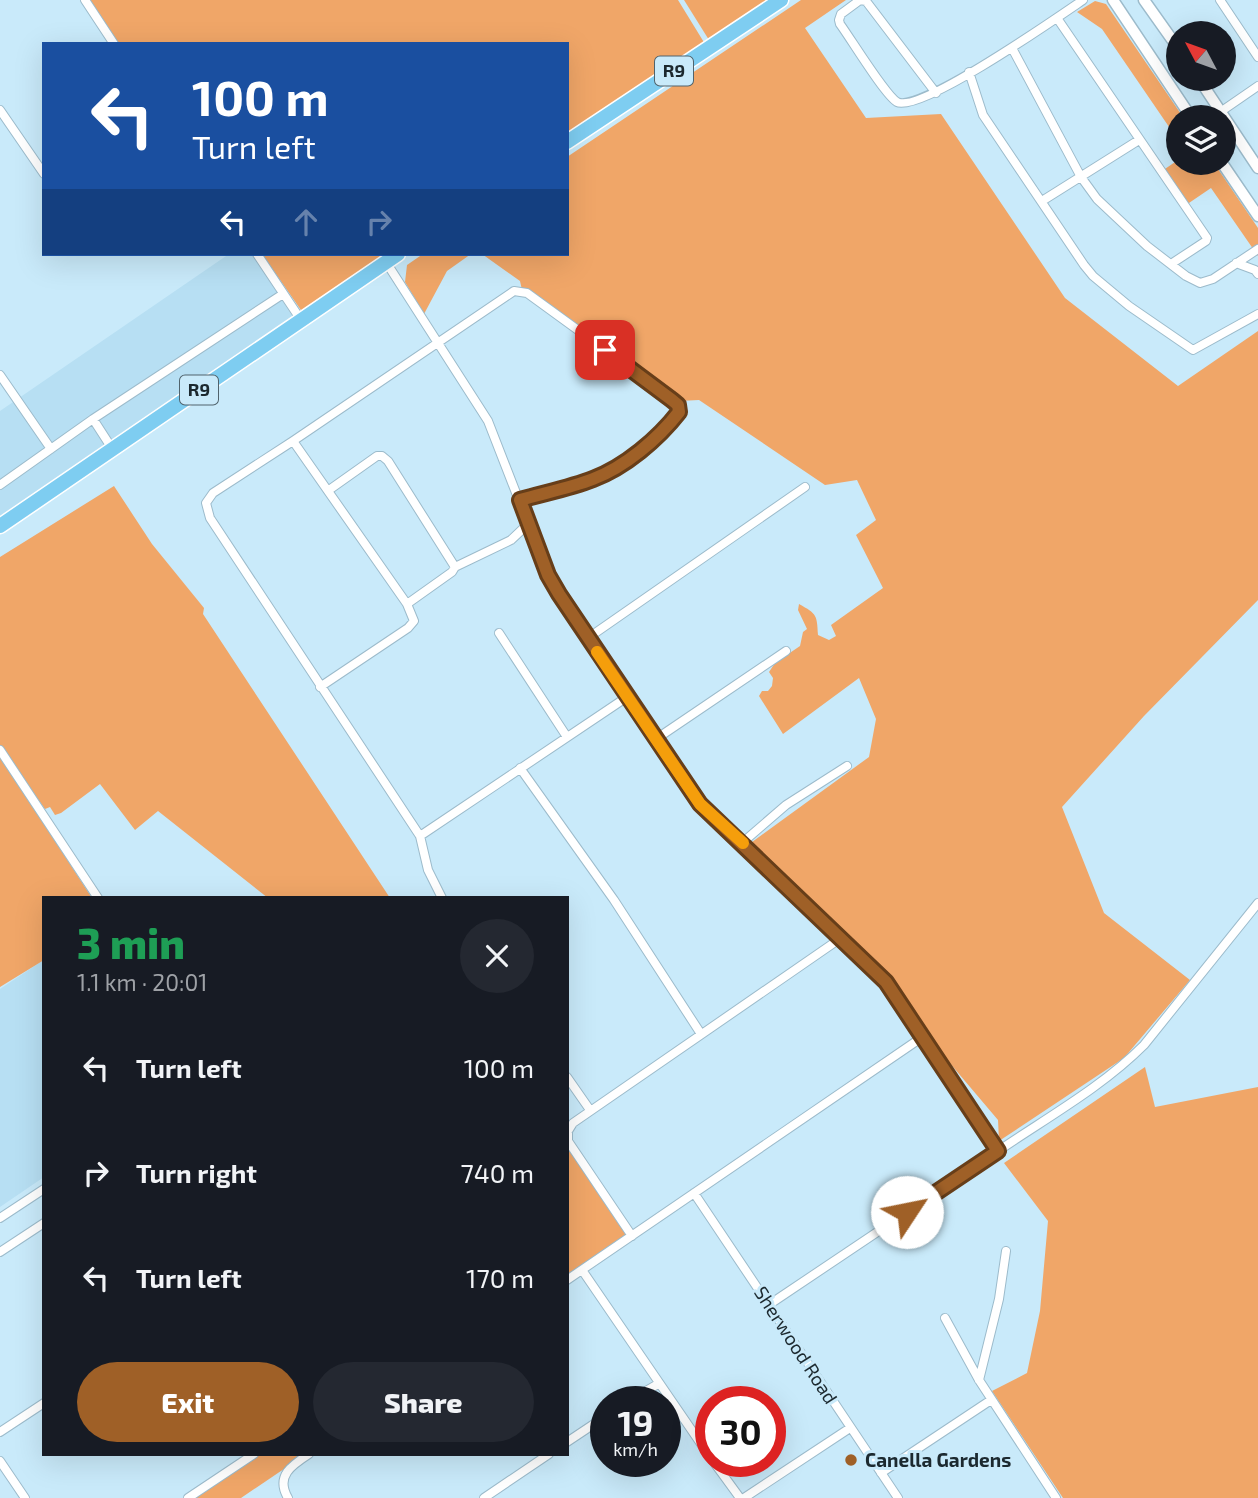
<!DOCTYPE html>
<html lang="en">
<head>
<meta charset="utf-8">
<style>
  body { margin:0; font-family:"Exo 2",sans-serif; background:#242831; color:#f1f3f6; height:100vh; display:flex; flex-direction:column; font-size:26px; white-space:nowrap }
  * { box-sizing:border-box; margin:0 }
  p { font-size:23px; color:#9ea1a6 }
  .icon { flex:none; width:38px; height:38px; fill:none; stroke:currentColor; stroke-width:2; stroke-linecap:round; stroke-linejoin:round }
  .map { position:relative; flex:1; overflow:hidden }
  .panel { position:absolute; left:42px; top:896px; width:527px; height:560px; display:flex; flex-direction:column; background:#171b24; border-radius:0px; box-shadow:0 7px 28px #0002 }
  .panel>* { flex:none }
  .guide { position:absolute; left:42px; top:42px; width:527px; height:214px; border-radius:0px; box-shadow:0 7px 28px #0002; background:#1a4fa0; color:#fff; overflow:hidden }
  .needle { width:46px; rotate:311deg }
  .controls { position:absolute; left:1166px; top:21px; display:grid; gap:14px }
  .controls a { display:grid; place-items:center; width:70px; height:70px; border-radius:50%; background:#171b24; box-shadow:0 7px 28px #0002; font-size:35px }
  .speed { position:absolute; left:590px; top:1386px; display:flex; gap:14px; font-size:35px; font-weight:700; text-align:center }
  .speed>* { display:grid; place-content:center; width:91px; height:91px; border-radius:50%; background:#171b24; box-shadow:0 7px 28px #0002; line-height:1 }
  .speed small { font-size:18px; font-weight:400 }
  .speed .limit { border:10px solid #d22; background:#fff; color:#111 }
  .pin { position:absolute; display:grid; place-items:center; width:60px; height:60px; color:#fff; margin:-30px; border-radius:14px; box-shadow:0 4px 10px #0006 }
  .me { position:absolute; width:77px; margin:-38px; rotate:56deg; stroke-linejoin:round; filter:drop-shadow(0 0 5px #0008) }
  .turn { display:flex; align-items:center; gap:24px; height:147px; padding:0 35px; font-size:32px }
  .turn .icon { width:91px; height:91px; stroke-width:2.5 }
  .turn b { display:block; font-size:49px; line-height:60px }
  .lanes { display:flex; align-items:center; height:66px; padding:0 35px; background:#0003; justify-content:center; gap:35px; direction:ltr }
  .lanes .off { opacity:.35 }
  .round { display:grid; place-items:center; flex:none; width:74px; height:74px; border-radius:37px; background:#242831 }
  .headline { display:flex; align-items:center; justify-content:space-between; height:119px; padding:0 35px }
  h1 { font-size:42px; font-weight:800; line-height:52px; color:#1e9e55 }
  .button { display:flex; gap:14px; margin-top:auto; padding:14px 35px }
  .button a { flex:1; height:80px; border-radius:42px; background:#9f6027; color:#fff; font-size:28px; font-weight:800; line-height:80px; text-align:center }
  .button a+a { background:#242831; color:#f1f3f6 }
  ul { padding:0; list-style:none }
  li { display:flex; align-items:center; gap:21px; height:105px; padding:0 35px }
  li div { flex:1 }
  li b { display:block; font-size:26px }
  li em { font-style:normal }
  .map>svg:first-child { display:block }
  .built { fill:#b7dff3 }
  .green { fill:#f0a668 }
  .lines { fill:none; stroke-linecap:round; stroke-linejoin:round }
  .street-casing { stroke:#9cbbcb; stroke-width:10 }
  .secondary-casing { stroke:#9cbbcb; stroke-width:13 }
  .highway-casing { stroke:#fff; stroke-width:17 }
  .street { stroke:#fff; stroke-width:8 }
  .secondary { stroke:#fff; stroke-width:10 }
  .highway { stroke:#7ecdf1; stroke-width:14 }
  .route-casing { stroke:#673e19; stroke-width:18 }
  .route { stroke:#9f6027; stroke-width:12 }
  .slow { stroke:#f59e0b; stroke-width:12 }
  .poi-dot { fill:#9f6027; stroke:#c9eafa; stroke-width:2.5 }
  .labels { text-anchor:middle; stroke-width:6; stroke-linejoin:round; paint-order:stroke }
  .shield { fill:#c9eafa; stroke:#50636c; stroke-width:2 }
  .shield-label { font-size:18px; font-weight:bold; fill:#1c292f }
  .street-label { font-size:19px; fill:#1c292f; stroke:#c9eafa }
  .poi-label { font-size:19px; font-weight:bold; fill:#1c292f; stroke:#c9eafa; text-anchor:start }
</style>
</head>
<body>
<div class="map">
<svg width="1258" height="1498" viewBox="0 0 1258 1498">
  <rect width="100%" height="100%" fill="#c9eafa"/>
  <path class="built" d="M229,254H252L296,322L0,517V411Z
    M42,961L44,1177L0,1207V989Z"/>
  <path class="green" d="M89,0H678L705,44L567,136V44H119Z
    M684,0H769L709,40Z
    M801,0H846L805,28L866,118L941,114L1065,298L1178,386L1258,331V600L1144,716L1062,807L1104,913L1190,980L1124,1058L999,1141L998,1120L948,1061L891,978L748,845L869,757L876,719L859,678L783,734L759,696L762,691H768L772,686L773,678L769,672L775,663L800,646L803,632L807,629L798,610L799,604C817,614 817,615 818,635L829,640L836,636L831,625L883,588L856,535L876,520L857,480L825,485L699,400L679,401L522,290L520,281L482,254H567V157Z
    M1095,1L1106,4L1183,117H1178V140L1102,29L1077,12Z
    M1178,160V163H1214L1258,228V256L1211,188L1186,205L1162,171Z
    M262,254H391L303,313Z
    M423,254H471L447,271L424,314L405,282L407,265Z
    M114,486L152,544L204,608L203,614L390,898H268L158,811L135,830L100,784L61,813L55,815L50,807L45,809L0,746V557Z
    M0,756L92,898H44V960L0,987Z
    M1145,1067L1155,1107L1258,1087V1498H1063L992,1391L1027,1373L1040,1311L1048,1221L1004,1163Z
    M567,1143L627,1235L567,1277Z
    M258,1454H306L241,1498H193Z"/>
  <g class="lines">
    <g class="street-casing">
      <path id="street" d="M85,0L114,44
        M1220,0L1258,57
        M1057,18L1207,238L1206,241L1171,264
        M1012,48L1081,177L1097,199L1147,246L1186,276L1200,283L1213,279L1258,249
        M969,72L983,115L1084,265L1093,276L1129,306L1193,350L1258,314
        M936,93L866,1L860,0L841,14L839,20L840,24C851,39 885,95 897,102C919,114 1058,17 1083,0
        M0,110L44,174
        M1213,117L1258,86
        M1042,201L1139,140
        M257,254L301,320
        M386,262L488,421L548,575L697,799L706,811L742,843L886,982L921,1038
        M1236,263L1255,270L1258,274
        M0,375L51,449
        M93,419L113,450
        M293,441L407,604L414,621L408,628L320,687
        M0,485L93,419L283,294
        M329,490L377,456H382L388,461L455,567L452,572L407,604
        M455,567L511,540L529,523
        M499,633L567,737
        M588,638L805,487
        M656,739L786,651
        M0,750L98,898
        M520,768L614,900L701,1034
        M420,836L627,697
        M742,843L786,805L847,766
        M442,898L428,870L420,836L210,518L206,503L213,493L293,441L514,291L527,293L663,392L677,404L679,410L667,426L619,466L595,479L520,500
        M567,1077L590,1110
        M998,1151C1048,1117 1102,1087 1144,1045L1258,903
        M694,1193L898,1498
        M0,1218L44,1189
        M632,1236L568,1141V1131L573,1123L841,938
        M0,1252L44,1223
        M582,1270L710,1457
        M567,1280L921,1038L998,1151L770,1304
        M945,1318L979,1380L1056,1498
        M979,1380L999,1299L1006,1251
        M627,1402L658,1384
        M0,1432L44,1403
        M567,1442L606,1416
        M0,1461L25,1498
        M713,1461L740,1498
        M881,1473L991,1400
        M188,1498L254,1454
        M288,1498C275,1476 292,1465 309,1454
        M484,1498L549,1454
        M744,1498L850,1428"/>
    </g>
    <g class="secondary-casing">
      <path id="secondary" d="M1113,0L1191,117
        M1144,0L1178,48
        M1199,79L1258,168
        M1222,163L1258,216"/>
    </g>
    <g class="highway-casing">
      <path id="highway" d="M567,142L781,0
        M0,526L398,254"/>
    </g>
    <use href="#street" class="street"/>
    <use href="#secondary" class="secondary"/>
    <use href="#highway" class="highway"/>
  </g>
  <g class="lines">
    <g class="route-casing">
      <path id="route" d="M605,350L672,400L678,405L679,412C658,439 625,467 593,479C570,488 544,493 520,500L548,575L559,594L700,804L886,982L998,1151L907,1212"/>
    </g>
    <use href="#route" class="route"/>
    <path class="slow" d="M597,652L700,804L743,843"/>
  </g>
  <circle class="poi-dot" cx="851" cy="1460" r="7"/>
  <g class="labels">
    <g class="shield">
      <rect x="655" y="56.5" width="38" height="29" rx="5"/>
      <rect x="180" y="375.5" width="38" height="29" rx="5"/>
    </g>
    <g class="shield-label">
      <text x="674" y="77">R9</text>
      <text x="199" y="396">R9</text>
    </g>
    <g class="street-label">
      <text transform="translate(796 1345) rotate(57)" y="7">Sherwood Road</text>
    </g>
    <g class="poi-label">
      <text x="865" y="1467">Canella Gardens</text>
    </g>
  </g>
</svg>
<div class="controls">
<a><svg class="needle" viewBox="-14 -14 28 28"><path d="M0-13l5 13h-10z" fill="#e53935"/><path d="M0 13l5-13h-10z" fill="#9ea1a6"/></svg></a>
<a><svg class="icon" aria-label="layers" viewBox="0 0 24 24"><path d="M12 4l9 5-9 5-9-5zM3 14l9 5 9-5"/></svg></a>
</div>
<div class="speed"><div>19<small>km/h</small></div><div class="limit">30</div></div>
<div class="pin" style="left:605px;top:350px;background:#d93025"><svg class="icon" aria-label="arrive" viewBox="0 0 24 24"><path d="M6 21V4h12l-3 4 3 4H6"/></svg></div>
<svg class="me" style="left:907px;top:1212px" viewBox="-20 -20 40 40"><circle r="19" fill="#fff"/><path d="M0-13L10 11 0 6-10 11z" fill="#9f6027"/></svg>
<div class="guide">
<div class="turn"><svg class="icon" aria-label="left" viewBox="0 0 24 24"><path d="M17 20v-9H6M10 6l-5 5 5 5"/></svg><div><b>100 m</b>Turn left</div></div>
<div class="lanes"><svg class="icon" aria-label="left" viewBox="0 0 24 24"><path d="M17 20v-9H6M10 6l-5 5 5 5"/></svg><svg class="icon off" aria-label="ahead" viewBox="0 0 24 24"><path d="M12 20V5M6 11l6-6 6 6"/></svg><svg class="icon off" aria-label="right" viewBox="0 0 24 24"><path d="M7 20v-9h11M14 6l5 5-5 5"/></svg></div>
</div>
<section class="panel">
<div class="headline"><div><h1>3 min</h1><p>1.1 km · 20:01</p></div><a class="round"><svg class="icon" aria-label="close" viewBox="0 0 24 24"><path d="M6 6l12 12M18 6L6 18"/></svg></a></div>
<ul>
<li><svg class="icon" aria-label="left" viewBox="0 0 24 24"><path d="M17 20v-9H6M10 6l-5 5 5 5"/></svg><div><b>Turn left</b></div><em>100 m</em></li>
<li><svg class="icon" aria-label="right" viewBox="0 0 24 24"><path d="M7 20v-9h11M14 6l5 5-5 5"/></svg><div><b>Turn right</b></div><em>740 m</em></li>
<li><svg class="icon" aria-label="left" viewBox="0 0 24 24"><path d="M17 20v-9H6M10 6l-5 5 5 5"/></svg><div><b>Turn left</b></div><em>170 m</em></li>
</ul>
<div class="button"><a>Exit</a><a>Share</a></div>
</section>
</div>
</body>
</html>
